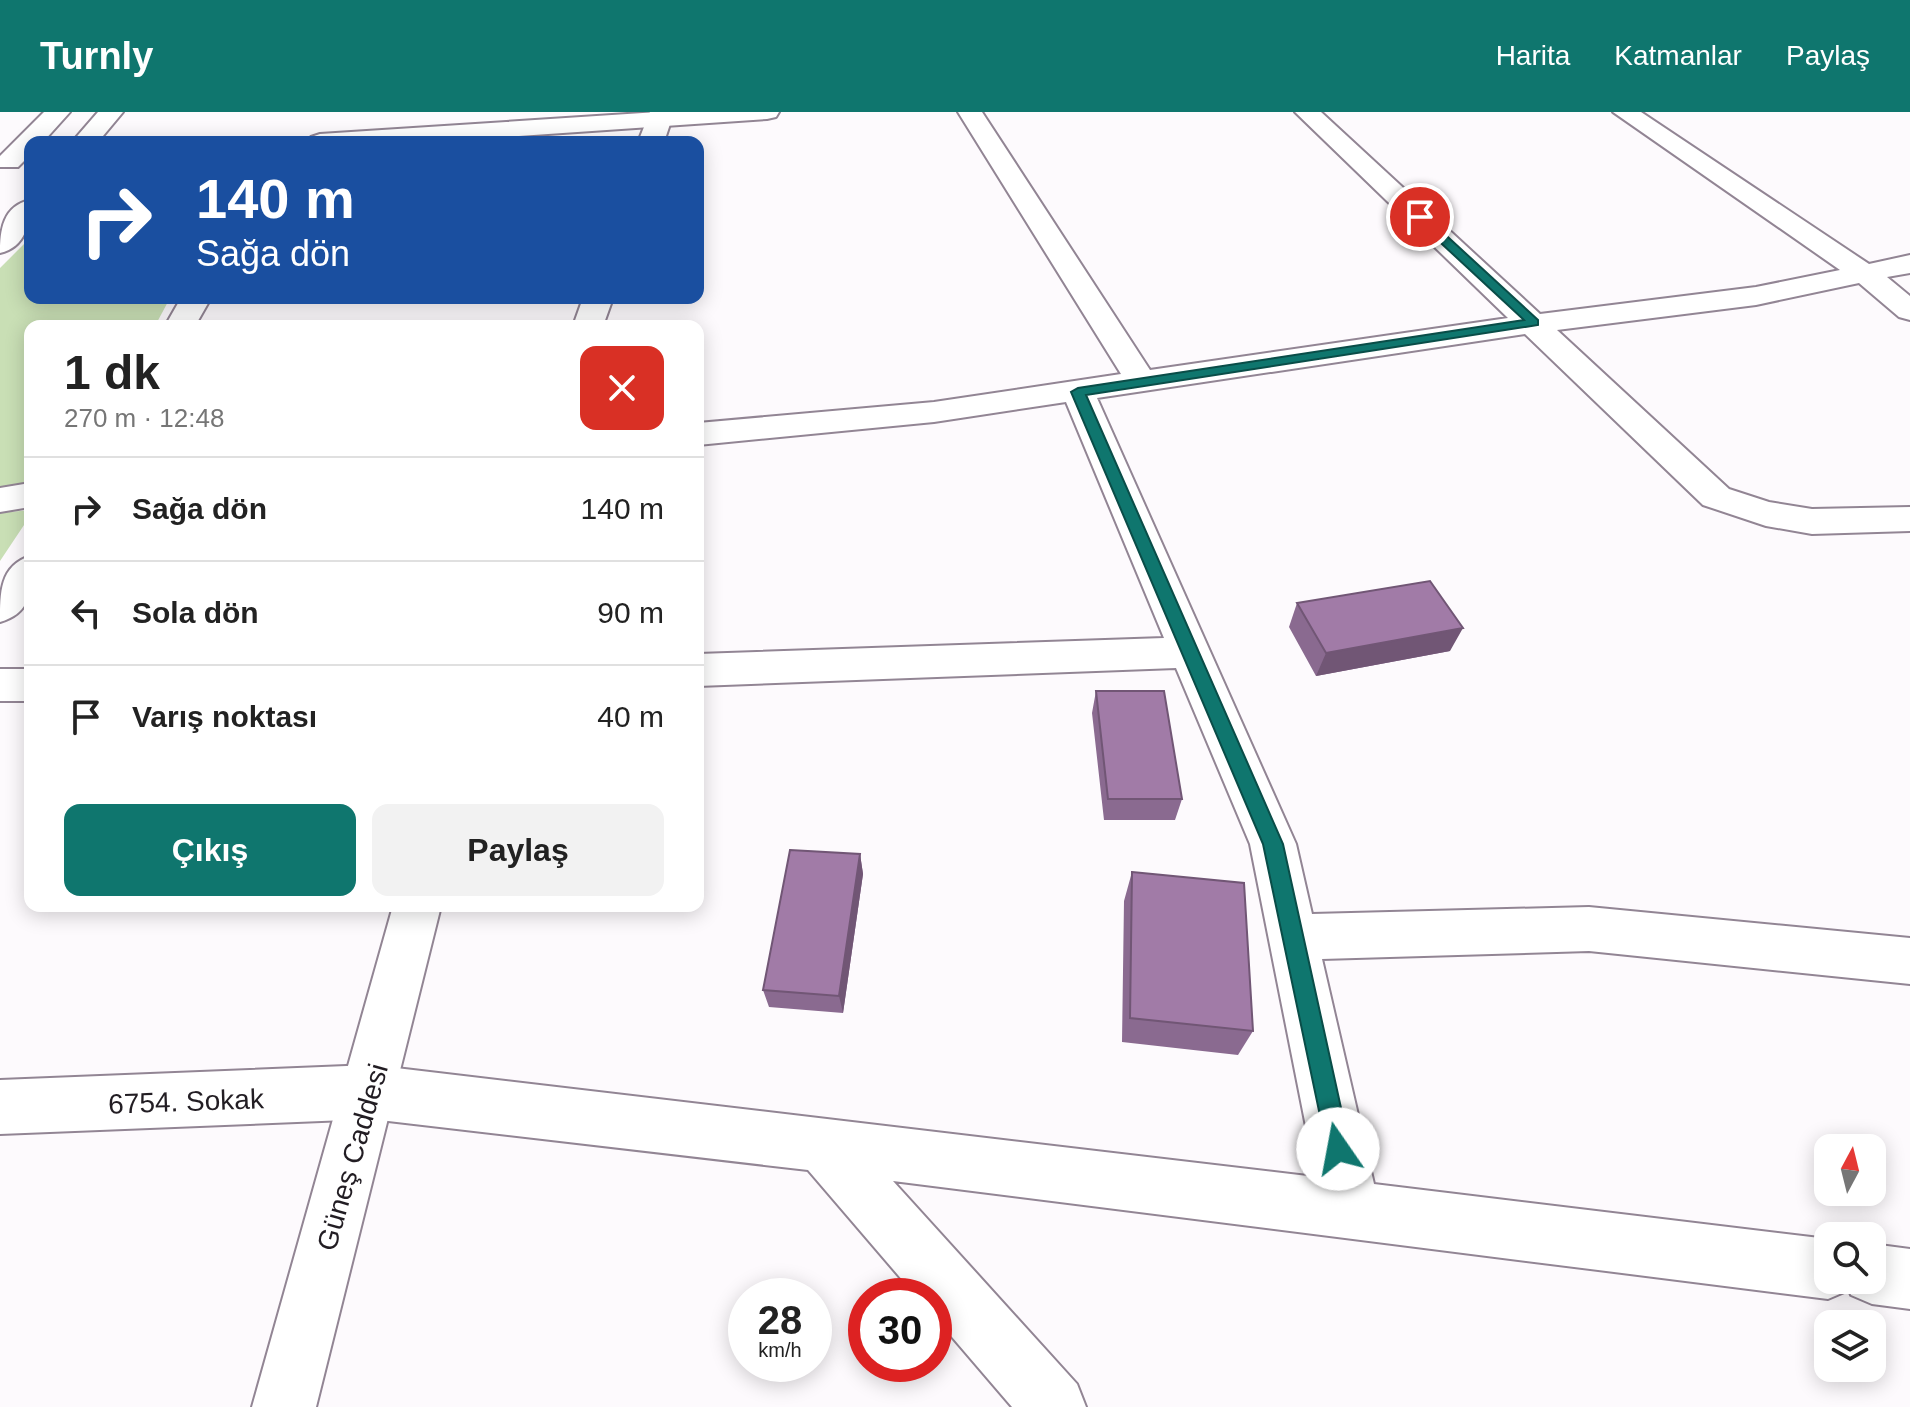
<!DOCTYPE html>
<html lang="tr">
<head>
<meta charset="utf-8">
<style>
  body { margin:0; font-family:Arial,sans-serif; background:#f2f2f2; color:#222; height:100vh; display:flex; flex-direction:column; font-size:30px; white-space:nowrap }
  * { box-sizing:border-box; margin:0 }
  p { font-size:26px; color:#767676 }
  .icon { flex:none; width:44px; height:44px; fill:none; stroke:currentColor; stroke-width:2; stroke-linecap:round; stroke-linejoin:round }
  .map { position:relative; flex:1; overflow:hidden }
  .panel { position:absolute; left:24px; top:208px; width:680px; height:592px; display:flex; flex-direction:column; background:#fff; border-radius:16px; box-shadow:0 4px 20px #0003 }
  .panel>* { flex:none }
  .top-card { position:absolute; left:24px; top:24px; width:680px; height:168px; border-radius:16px; box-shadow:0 4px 20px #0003; background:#1a4fa0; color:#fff; overflow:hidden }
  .needle { width:52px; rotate:7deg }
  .tools { position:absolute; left:1814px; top:1022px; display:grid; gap:16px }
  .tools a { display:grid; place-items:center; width:72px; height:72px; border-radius:16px; background:#fff; box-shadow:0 4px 20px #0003; font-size:40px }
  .speed { position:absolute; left:728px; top:1166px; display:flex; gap:16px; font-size:40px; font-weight:700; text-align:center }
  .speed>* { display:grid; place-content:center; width:104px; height:104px; border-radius:50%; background:#fff; box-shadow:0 4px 20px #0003; line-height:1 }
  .speed small { font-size:20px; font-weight:400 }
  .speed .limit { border:12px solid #d22; background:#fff; color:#111 }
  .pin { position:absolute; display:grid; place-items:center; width:68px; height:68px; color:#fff; margin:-34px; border:4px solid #fff; border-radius:50%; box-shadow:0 2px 8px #0007 }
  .me { position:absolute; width:88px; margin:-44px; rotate:348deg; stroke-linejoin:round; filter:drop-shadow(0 0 6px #0008) }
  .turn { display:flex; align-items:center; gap:28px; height:168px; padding:0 40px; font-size:36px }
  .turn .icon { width:104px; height:104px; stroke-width:2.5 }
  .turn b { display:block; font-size:56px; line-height:68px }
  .round { display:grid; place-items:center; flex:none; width:84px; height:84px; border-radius:16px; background:#f2f2f2 }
  .headline { display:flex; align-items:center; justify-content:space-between; height:136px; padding:0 40px }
  h1 { font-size:48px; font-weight:600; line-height:60px }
  .button { display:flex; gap:16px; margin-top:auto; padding:16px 40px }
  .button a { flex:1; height:92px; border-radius:16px; background:#0f766e; color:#fff; font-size:32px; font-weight:600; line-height:92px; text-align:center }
  .button a+a { background:#f2f2f2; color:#222 }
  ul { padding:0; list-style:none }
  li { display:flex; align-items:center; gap:24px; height:104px; padding:0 40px; border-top:2px solid #e0e0e0 }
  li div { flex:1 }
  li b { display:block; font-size:30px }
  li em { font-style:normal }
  header { display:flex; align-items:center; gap:48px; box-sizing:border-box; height:112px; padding:0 40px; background:#0f766e; color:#fff }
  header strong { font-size:38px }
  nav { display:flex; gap:44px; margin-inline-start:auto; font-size:28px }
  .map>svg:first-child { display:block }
  .green { fill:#c9dfb5 }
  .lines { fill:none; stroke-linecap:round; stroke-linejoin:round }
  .minor-casing { stroke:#928594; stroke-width:4 }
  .tertiary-casing { stroke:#928594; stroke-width:4 }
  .minor { fill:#fff; fill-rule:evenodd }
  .tertiary { fill:#fff; fill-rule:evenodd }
  .wall { fill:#8a6a90 }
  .shaded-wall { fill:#715675 }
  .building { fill:#a17ba7; stroke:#715675; stroke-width:2 }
  .route { fill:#0f766e; stroke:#0a4d48; stroke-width:2 }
  .labels { text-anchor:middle; stroke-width:6; stroke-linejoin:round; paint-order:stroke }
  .near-street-label { font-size:28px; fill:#221d23; stroke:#fff }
</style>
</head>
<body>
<header>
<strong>Turnly</strong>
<nav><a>Harita</a><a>Katmanlar</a><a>Paylaş</a></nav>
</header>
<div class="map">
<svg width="1910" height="1295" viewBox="0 0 1910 1295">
  <rect width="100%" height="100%" fill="#fdfafd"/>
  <path class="green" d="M30,126V186H170L155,214H30V375L0,379V156Z
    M30,398V404L0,449V401Z"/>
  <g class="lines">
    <g class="minor-casing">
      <path id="minor" d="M44,0H70L43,30H30V43L18,55H0V44Z
        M98,0H123L98,30H72Z
        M658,0H779L776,5L767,7L431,30H307L311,25L320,22Z
        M958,0H982L1150,258L1508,206L1295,0H1321L1540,202L1756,175L1840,158L1613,0H1641L1869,152L1910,143V161L1887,165L1910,184V208L1899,205L1859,171L1756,193L1557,218L1729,377L1769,390L1812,397L1910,395V419L1812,422L1766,414L1703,393L1525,222L1097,286L1296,732L1312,802L1589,795L1910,826V872L1589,839L1322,847L1374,1072L1828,1127V1168H1872V1132L1910,1137V1197L1872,1192L1851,1183L1849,1178L1828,1187L893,1069L1077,1272L1086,1295H1012L934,1204V1184H916L808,1058L371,1007L0,1022V968L371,953L1316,1065L1250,732L1176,556L698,574V542L1164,526L1066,290L934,310L698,333V311L934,290L1121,262Z
        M30,88C30,111 26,135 0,141C0,118 3,94 30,88Z
        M181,186H211L195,214H165Z
        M30,371V395L0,400V376Z
        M30,444C30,474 35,500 0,510C0,480 0,454 30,444Z
        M0,557H30V589H0Z"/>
    </g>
    <g class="tertiary-casing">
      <path id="tertiary" d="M650,0H674L664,30H638Z
        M583,186H613L603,214H573Z
        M393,794H441L316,1295H252Z"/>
    </g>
    <use href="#minor" class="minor"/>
    <use href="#tertiary" class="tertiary"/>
  </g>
  <path class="wall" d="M1297,491L1450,539L1316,564L1289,515Z
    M1096,579L1182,687L1175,708H1104L1092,601Z
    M860,742L863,762L843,901L769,895L763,878Z
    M1132,760L1253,919L1238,943L1122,930L1124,789Z"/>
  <path class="shaded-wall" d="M1463,516L1450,539L1316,564L1326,541Z
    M860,742L863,762L843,901L839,884Z"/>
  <path class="building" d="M1430,469L1463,516L1326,541L1297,491Z
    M1096,579H1164L1182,687H1108Z
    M790,738L860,742L839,884L763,878Z
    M1132,760L1244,771L1253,919L1130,906Z"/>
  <path class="route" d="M1416,103H1424L1538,208V213L1086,283L1283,732L1350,1037L1347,1045L1338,1049L1330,1045L1327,1037L1263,732L1071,280L1078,276L1524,208L1416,108Z"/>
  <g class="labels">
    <g class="near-street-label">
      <text transform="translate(186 989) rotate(-2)" y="10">6754. Sokak</text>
      <text transform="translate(352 1045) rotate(-74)" y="10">Güneş Caddesi</text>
    </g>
  </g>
</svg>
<div class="tools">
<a><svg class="needle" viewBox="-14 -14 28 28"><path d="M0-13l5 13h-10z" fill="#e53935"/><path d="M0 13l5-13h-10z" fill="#767676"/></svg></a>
<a><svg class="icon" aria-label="search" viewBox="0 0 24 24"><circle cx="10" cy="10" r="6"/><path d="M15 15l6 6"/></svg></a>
<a><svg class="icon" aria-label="layers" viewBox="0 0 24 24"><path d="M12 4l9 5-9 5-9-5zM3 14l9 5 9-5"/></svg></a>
</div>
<div class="speed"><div>28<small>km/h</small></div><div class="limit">30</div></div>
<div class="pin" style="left:1420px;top:105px;background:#d93025"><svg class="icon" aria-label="arrive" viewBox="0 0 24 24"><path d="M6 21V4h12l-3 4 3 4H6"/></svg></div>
<svg class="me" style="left:1338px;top:1037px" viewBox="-20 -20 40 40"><circle r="19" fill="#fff"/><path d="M0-13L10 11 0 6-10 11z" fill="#0f766e"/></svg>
<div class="top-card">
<div class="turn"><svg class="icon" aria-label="right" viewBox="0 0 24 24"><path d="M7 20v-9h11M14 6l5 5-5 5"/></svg><div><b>140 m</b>Sağa dön</div></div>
</div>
<section class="panel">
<div class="headline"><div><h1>1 dk</h1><p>270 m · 12:48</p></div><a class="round" style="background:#d93025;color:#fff"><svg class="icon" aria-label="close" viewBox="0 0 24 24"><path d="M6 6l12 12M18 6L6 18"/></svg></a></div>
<ul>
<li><svg class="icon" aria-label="right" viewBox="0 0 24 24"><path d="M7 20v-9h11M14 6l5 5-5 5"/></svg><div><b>Sağa dön</b></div><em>140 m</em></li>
<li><svg class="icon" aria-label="left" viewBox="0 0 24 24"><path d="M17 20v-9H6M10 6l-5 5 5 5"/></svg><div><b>Sola dön</b></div><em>90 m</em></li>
<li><svg class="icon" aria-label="arrive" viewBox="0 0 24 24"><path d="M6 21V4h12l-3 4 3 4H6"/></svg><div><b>Varış noktası</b></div><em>40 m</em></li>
</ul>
<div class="button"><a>Çıkış</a><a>Paylaş</a></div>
</section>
</div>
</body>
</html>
